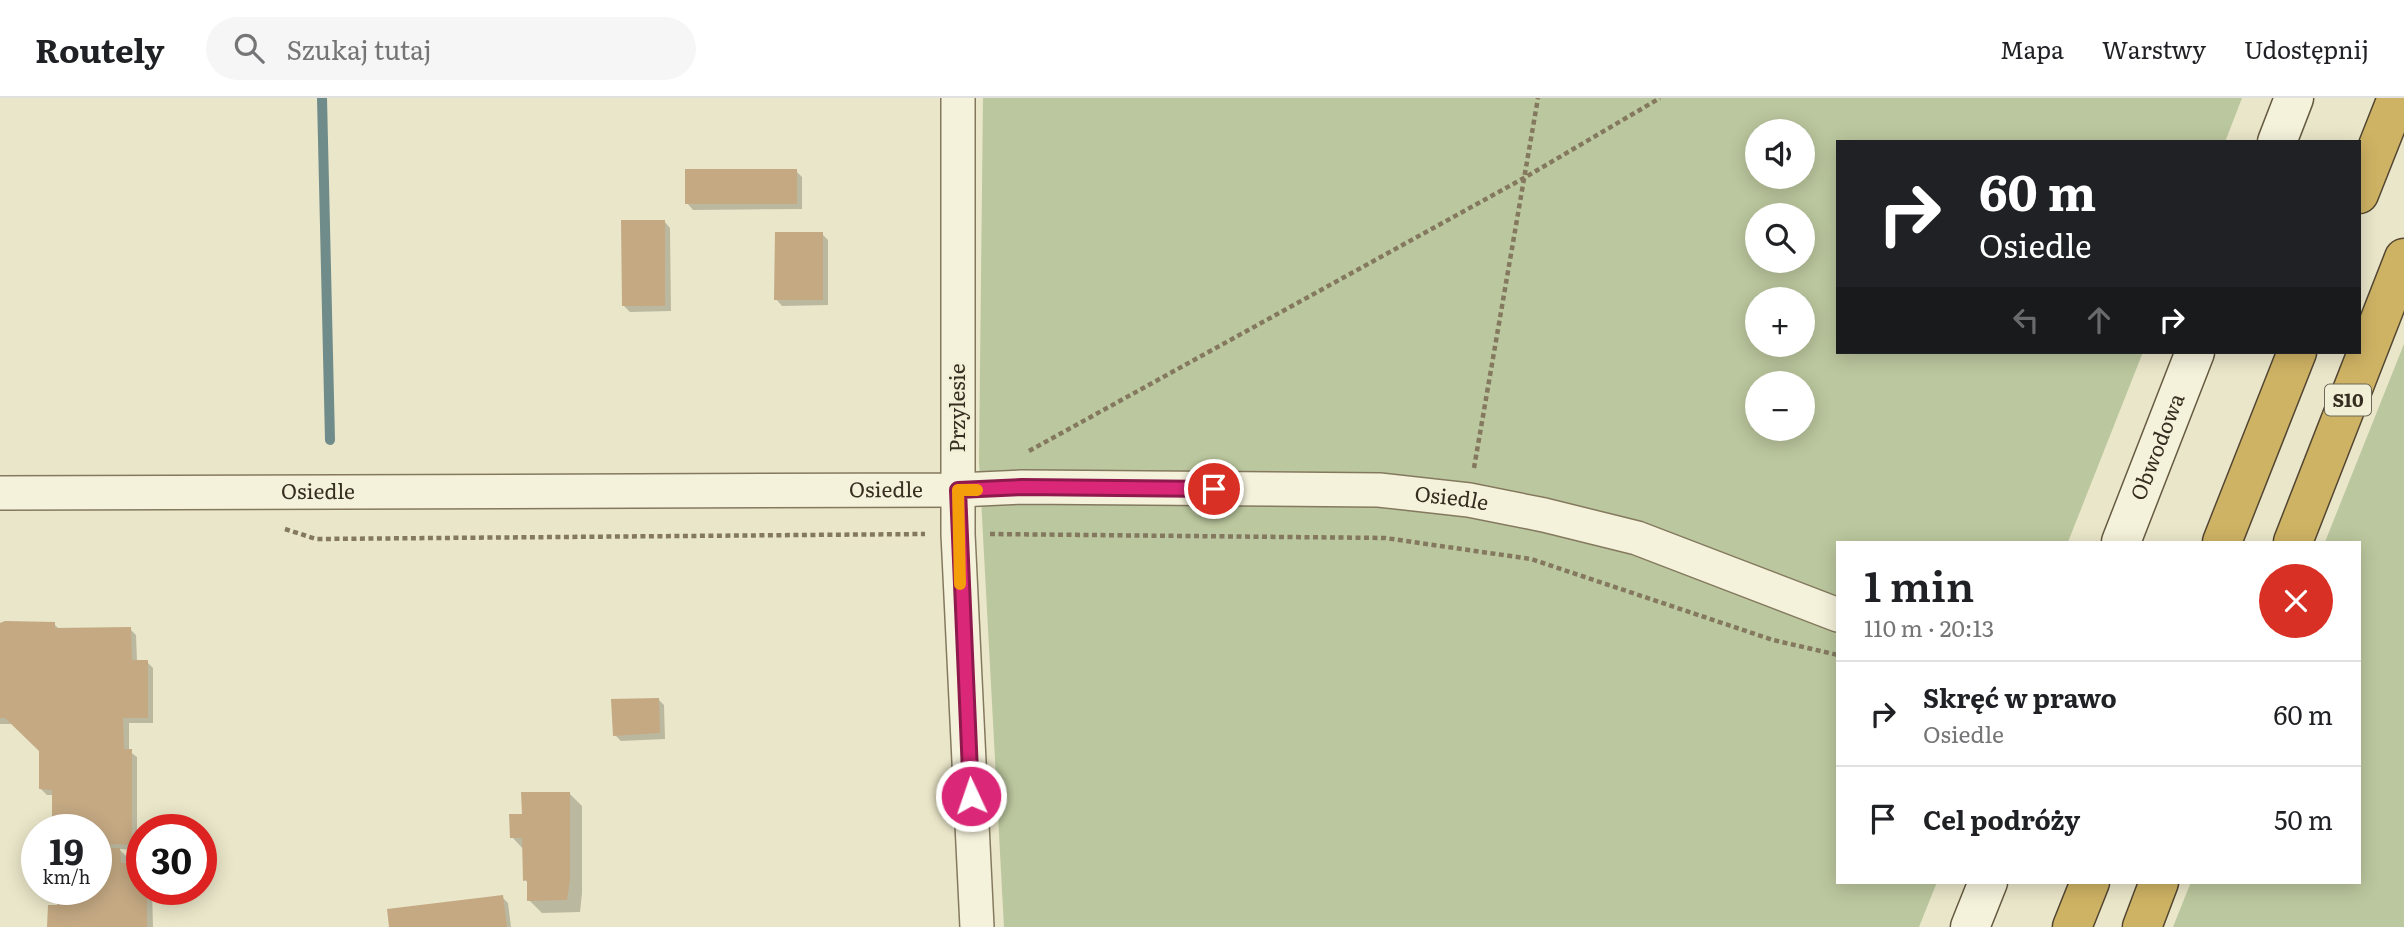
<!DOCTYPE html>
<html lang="pl">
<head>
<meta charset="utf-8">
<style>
  body { margin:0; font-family:Literata,serif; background:#f6f6f6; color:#202124; height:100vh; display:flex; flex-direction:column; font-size:26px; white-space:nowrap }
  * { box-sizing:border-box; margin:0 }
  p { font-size:23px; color:#757577 }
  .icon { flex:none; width:38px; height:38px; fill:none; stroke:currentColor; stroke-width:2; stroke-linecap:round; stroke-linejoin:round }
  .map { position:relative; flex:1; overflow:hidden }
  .panel { position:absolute; left:1836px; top:443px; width:525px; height:343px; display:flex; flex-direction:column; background:#fff; border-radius:0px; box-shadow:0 4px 18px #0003 }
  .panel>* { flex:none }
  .hud { position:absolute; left:1836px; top:42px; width:525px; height:214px; border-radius:0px; box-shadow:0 4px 18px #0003; background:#202124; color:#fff; overflow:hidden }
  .fabs { position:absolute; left:1745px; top:21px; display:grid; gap:14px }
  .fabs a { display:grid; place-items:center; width:70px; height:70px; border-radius:50%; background:#fff; box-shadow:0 4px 18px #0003; font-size:35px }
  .speed { position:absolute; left:21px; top:716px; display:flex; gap:14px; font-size:35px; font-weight:700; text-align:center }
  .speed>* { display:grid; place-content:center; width:91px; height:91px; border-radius:50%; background:#fff; box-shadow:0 4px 18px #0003; line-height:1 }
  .speed small { font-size:18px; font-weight:400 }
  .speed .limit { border:10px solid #d22; background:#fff; color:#111 }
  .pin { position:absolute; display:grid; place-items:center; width:60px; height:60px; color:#fff; margin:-30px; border:4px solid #fff; border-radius:50%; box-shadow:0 2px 7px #0007 }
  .me { position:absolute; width:77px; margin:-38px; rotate:357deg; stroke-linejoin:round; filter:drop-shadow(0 0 5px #0008) }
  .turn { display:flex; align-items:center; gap:24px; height:147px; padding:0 28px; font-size:32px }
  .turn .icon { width:91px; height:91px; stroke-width:2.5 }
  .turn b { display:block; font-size:49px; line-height:60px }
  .lanes { display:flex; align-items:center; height:66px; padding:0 28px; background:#0003; justify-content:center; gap:35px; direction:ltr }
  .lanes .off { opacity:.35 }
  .round { display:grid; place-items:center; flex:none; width:74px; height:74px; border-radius:37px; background:#f6f6f6 }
  .overview { display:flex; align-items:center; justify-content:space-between; height:119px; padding:0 28px }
  h1 { font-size:42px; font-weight:600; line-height:52px }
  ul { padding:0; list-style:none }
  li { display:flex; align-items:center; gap:21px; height:105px; padding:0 28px; border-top:2px solid #e0e0e0 }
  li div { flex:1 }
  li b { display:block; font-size:26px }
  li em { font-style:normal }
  header { display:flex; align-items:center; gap:42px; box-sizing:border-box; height:98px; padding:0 35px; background:#fff; border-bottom:2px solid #e0e0e0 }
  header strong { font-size:33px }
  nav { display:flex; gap:38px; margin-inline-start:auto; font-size:24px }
  .search { width:490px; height:63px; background:#f6f6f6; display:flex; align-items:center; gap:18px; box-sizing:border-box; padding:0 24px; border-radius:38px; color:#757577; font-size:26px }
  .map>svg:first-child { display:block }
  .green { fill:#bbc79e; fill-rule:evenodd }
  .shadow { fill:#0003 }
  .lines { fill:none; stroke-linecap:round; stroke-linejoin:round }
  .stream { stroke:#708c8a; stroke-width:10 }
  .building { fill:#c4a983 }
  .street-casing { stroke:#84795f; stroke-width:36 }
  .secondary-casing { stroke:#665b42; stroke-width:41 }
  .highway-casing { stroke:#534733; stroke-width:41 }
  .path { stroke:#84795f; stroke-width:4.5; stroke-dasharray:5 3.5; stroke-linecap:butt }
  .street { stroke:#f5f2db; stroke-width:33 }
  .secondary { stroke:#f5f2db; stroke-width:38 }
  .highway { stroke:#cfb364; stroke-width:38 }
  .route-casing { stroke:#8e194d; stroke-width:18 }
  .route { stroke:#db2777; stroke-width:12 }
  .slow { stroke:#f59e0b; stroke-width:12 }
  .labels { text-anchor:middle; stroke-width:5; stroke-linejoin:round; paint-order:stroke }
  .shield { fill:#f2efd7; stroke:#6e6958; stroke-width:2 }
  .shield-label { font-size:19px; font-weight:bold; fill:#362f21 }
  .street-label { font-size:21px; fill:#362f21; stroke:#f2efd7 }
</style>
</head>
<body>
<header>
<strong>Routely</strong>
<div class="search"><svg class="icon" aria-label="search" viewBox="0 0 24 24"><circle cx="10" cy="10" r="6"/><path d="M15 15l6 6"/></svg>Szukaj tutaj</div>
<nav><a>Mapa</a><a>Warstwy</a><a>Udostępnij</a></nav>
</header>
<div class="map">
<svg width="2404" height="829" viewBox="0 0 2404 829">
  <rect width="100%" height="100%" fill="#eae6c9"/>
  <path class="green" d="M983,0H2242L2225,44H1838V254H2143L2068,444H1838V784H1937L1919,829H1004L979,363ZM1757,33H1802V79H1757ZM1757,117H1802V163H1757ZM1757,201H1802V247H1757ZM1757,285H1802V331H1757Z
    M2404,246V829H2173L2191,784H2359V444H2325Z"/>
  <path class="shadow" d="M796,73L802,79V111L693,112L687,105Z
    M664,123L670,130L671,213L630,214L624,208Z
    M822,136L828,142V207L782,208L776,201Z
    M0,525L54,526L60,532L130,531L136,537L137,564H147L153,570V625H129V653L137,659V752L119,751L126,758V767L142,791H152L153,829H49L59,808V791H96V732L53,697H47L41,691V653L13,626H0Z
    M658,601L664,607L665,641L621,643L615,637Z
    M569,695L582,708V795L580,814L542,815L529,802V786L525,782L524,752L512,739L523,717Z
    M502,799L508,805L511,829H391Z"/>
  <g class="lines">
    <path class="stream" d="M322,0L330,342"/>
  </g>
  <path class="building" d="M685,71H797V106H685Z
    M621,122H665V208H622Z
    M775,134H823V202H774Z
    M5,523L55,524V530L131,529L132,562H148V620H123L124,651H132V747L111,746V750H120L121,765H142V791H147V829H47L48,807H57L58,791H96V732H52V692L39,691V653L5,620H0V525Z
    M659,600L660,635L613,638L611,601Z
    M521,694H570V782L567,802L527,803V782L523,783L522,740H510L509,716H522Z
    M503,797L507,829H389L387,811Z"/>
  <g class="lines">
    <g class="street-casing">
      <g id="street">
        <path d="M958,0V436L977,829"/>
        <path id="s1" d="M0,395L958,392L1022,389L1379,392L1469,402L1544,417L1637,440L1838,517"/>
      </g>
    </g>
    <g class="secondary-casing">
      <g id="secondary">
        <path d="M2277,44L2294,0"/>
        <path id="s2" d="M2121,444L2195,254"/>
        <path d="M1970,829L1988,784"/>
      </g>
    </g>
    <g class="highway-casing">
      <path id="highway" d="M2359,96L2397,0
        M2222,444L2297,254
        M2293,444L2404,160
        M2072,829L2090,784
        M2142,829L2159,784"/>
    </g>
    <path class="path" d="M1029,353L1524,80L1660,0
      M1474,370L1538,0
      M285,431L316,441L925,436
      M990,436L1385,440L1531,461L1773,542L1838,557"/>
    <use href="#street" class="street"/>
    <use href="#secondary" class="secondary"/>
    <use href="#highway" class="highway"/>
  </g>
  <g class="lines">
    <g class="route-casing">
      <path id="route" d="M971,698L958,392L1022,389L1214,391"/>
    </g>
    <use href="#route" class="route"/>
    <path class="slow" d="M960,486L958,392H977"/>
  </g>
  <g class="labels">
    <rect class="shield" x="2325" y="286.5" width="46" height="31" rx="5"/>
    <g class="shield-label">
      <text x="2348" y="309">S10</text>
    </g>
    <g class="street-label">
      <text transform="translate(958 310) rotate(-90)" y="7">Przylesie</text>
      <text dy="7" stroke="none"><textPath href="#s2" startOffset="102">Obwodowa</textPath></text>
      <text dy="7" stroke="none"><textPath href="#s1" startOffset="886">Osiedle</textPath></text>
      <text dy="7" stroke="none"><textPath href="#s1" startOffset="318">Osiedle</textPath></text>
      <text dy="7" stroke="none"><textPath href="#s1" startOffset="1452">Osiedle</textPath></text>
    </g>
  </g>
</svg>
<div class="fabs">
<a><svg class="icon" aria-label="sound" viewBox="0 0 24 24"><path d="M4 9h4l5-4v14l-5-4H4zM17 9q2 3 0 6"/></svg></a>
<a><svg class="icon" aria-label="search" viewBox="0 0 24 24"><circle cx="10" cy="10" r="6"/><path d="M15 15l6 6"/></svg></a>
<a>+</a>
<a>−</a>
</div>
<div class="speed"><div>19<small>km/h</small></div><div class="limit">30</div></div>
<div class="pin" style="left:1214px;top:391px;background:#d93025"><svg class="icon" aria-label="arrive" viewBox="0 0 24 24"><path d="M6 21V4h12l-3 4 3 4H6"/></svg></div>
<svg class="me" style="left:971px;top:698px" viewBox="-20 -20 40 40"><circle r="17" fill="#db2777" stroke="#fff" stroke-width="3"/><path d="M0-11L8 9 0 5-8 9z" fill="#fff"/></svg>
<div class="hud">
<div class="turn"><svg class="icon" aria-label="right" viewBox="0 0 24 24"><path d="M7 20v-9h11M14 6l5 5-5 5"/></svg><div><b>60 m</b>Osiedle</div></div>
<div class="lanes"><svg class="icon off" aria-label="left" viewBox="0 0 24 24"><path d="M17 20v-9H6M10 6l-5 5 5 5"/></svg><svg class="icon off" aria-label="ahead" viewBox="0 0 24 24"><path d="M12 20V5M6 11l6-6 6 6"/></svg><svg class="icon" aria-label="right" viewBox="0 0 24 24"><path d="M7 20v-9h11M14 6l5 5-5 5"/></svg></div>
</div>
<section class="panel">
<div class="overview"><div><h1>1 min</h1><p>110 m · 20:13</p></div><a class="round" style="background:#d93025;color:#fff"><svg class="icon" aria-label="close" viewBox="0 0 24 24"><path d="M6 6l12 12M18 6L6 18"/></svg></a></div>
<ul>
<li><svg class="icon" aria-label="right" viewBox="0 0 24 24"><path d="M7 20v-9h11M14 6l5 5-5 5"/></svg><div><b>Skręć w prawo</b><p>Osiedle</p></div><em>60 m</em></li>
<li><svg class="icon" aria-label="arrive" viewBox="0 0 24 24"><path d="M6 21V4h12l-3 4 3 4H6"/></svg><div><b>Cel podróży</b></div><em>50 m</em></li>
</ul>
</section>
</div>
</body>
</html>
